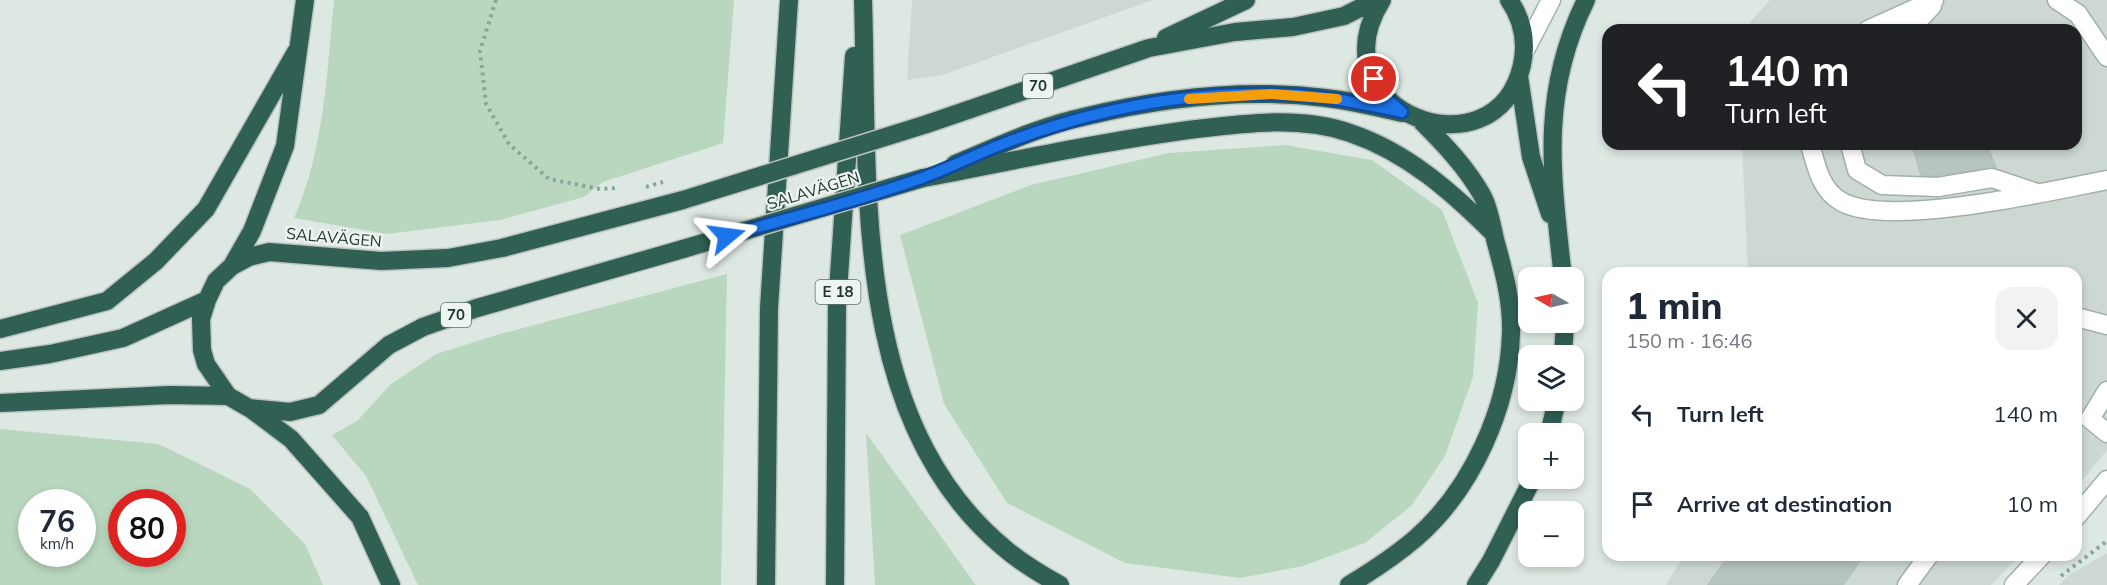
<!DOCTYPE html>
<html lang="en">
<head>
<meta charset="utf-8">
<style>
  body { margin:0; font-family:Mulish,sans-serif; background:#f2f2f3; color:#1f2937; height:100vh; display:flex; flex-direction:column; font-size:22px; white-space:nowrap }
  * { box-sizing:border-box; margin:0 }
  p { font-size:20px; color:#747a83 }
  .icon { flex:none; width:33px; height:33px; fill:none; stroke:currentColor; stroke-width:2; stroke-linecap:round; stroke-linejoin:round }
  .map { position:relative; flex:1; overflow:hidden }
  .panel { position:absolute; left:1602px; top:267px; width:480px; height:294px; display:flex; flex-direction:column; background:#fff; border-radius:18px; box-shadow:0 3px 9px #0003 }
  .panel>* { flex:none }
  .hud { position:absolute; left:1602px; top:24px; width:480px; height:126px; border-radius:18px; box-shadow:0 3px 9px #0003; background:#202124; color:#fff; overflow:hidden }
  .needle { width:39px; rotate:279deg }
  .fabs { position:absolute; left:1518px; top:267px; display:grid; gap:12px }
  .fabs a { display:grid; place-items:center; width:66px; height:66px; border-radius:12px; background:#fff; box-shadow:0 3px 9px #0003; font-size:30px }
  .speed { position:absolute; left:18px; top:489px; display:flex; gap:12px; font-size:30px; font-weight:700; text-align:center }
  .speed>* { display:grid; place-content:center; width:78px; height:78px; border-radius:50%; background:#fff; box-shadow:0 3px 9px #0003; line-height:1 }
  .speed small { font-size:15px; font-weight:400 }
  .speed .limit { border:9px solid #d22; background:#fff; color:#111 }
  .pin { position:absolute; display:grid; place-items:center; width:51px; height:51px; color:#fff; margin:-26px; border:3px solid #fff; border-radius:50%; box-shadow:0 2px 6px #0007 }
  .me { position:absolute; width:66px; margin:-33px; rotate:74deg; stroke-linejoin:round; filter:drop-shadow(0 0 4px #0008) }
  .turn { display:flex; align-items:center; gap:21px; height:126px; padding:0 24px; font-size:27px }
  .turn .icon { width:78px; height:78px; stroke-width:2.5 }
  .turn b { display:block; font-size:42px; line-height:51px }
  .round { display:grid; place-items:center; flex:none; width:63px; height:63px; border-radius:18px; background:#f2f2f3 }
  .headline { display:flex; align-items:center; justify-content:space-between; height:102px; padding:0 24px }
  h1 { font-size:36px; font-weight:800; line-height:45px }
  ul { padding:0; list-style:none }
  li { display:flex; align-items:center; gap:18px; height:90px; padding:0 24px }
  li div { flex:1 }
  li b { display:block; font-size:22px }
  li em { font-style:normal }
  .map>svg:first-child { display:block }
  .built { fill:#cdd8d2 }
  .green { fill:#b9d7bf; fill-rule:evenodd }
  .building { fill:#b7c5bf; stroke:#b1c1ba; stroke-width:1.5 }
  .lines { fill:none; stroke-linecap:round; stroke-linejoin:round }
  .lane-casing { stroke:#a2afa9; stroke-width:21 }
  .street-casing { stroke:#a2afa9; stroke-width:21 }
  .secondary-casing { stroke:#9fb2aa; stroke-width:21 }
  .highway-casing { stroke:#bcc3c1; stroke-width:21 }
  .path { stroke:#82a89a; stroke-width:4; stroke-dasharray:3 4.5; stroke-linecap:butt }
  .lane { stroke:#fff; stroke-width:18 }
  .street { stroke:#fff; stroke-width:18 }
  .secondary { stroke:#fff; stroke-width:18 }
  .highway { stroke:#305f53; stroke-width:18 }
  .highway-bridge-casing { stroke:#bcc3c1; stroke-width:21; stroke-linecap:butt }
  .path-bridge { stroke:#82a89a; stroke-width:4; stroke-dasharray:3 4.5; stroke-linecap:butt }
  .highway-bridge { stroke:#305f53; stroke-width:18 }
  .route-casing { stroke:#114b97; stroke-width:15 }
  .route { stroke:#1a73e8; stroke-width:10 }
  .slow { stroke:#f59e0b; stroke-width:10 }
  .labels { text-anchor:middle; stroke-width:4.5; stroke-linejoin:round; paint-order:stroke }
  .shield { fill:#eef5f1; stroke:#5e6f69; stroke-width:1.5 }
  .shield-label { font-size:15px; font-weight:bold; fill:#21362f }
  .street-label { font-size:16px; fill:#21362f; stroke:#eef5f1 }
</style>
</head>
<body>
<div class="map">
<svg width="2107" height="585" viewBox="0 0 2107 585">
  <rect width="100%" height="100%" fill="#dee8e3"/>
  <path class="built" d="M912,0H1153L942,75L907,80Z
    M1770,0H2107V450L2076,488V273H1748L1742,144H2076V30H1750L1751,21Z
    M2107,553V585H2059L2069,575Z
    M1684,555H2020L1991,585H1666Z"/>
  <path class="green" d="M334,0H734L723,143L603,182L584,197L500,220L387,234L294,218C324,151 327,72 334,0Z
    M1285,145L1372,160L1442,210L1478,303L1473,377L1445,456L1412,505L1365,543L1303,566L1240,578L1125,563L1007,503L944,404L900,235L1031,185L1169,153Z
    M727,274L721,585H418L366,476L332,435L357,421L391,384L436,354L500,334Z
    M0,429L159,444L250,489L305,544L323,585H0ZM82,502V554H32V502ZM122,502H172V554H122Z
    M866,433L976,585H875Z"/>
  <path class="building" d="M1912,144H1986L1996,167L1937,176L1921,175Z
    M1729,555H1864L1843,585H1708Z"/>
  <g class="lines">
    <g class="lane-casing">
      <path id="lane" d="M2057,0L2078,14L2107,57
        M1868,30L1934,0
        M1909,30L1932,6
        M1810,144C1816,165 1820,190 1842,202C1890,228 2050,191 2107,180
        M1850,144L1857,170L1882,185L1938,187L1992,178L2034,192
        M2076,317L2107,325
        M2107,391L2090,419L2107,433
        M1907,585L1929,555"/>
    </g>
    <g class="street-casing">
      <path id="street" d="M2076,517L2107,480
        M2014,585L2042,555"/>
    </g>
    <g class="secondary-casing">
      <path id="secondary" d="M1525,50L1551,0"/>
    </g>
    <g class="highway-casing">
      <path id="highway" d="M863,0C869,181 849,418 1003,547C1020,562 1040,574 1060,585
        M1382,0C1312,111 1496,180 1522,65C1527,41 1523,20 1509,0
        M1166,38L1246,0
        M1519,76L1531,157L1550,214
        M927,124L1149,48L1235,32L1293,27L1344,16L1376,0
        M955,164C996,147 1038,127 1083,117C1161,98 1246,88 1326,98C1352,101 1377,107 1402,113
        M923,178C1013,161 1104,141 1196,129C1246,123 1301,116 1350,133C1407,152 1452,192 1494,234
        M683,200L502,248L448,258L381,261L269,252L249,257L232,266L216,281L207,300L201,319L202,350L206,364L228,396L249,408L290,412L319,405L389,345L423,327L477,308L683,249
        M232,266L252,231L285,146L305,0
        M1563,278C1552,176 1539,95 1586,0
        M0,329L107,301L156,261L206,209L296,52
        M1563,356L1565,322
        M0,361L50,354L123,338L207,300
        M0,403L169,395L228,396
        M251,409L291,439L360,517L391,585
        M1549,434L1557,400
        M766,585L769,308L789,0
        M835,585L837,306L854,56
        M1349,585C1372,571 1395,556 1416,538C1472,489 1509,407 1511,333C1512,302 1504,272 1496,243C1492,228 1490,209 1482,195C1466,167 1445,145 1422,122
        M1476,585L1491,561L1533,478"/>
    </g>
    <path class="path" d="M496,0L480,51L486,104L509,144L549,179L600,189L618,188
      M2061,576L2107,541"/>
    <use href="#lane" class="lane"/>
    <use href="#street" class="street"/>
    <use href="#secondary" class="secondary"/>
    <use href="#highway" class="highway"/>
    <g class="highway-bridge-casing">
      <path id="highway-bridge" d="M683,200L927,124
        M683,249L923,178"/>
    </g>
    <path class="path-bridge" d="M646,187L663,182"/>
    <use href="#highway-bridge" class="highway-bridge"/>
  </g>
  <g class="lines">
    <g class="route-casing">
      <path id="route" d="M727,236C792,217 859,201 922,178C955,166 986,149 1019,138C1115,103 1224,85 1327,98C1352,101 1377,107 1402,112L1386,98L1374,79"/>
    </g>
    <use href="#route" class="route"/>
    <path class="slow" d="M1189,99L1271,94L1337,99"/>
  </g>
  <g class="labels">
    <g class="shield">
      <rect x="1023" y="74" width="30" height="24" rx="4.5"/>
      <rect x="815.5" y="280" width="45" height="24" rx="4.5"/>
      <rect x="441" y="303" width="30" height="24" rx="4.5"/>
    </g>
    <g class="shield-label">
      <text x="1038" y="91">70</text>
      <text x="838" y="297">E 18</text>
      <text x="456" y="320">70</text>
    </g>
    <g class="street-label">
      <text transform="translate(813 190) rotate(-17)" y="6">SALAVÄGEN</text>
      <text transform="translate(334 237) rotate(5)" y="6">SALAVÄGEN</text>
    </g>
  </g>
</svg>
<div class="fabs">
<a><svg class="needle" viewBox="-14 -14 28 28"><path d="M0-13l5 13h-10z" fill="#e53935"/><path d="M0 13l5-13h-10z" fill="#747a83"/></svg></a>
<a><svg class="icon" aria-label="layers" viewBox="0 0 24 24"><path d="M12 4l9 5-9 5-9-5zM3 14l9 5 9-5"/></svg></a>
<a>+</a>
<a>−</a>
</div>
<div class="speed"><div>76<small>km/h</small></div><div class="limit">80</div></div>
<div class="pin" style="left:1374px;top:79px;background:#d93025"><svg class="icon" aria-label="arrive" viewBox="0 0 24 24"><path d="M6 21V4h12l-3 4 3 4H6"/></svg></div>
<svg class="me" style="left:727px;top:236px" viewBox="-20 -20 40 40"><path d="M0-17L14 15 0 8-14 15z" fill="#1a73e8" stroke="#fff" stroke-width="4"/></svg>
<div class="hud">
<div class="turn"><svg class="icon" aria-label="left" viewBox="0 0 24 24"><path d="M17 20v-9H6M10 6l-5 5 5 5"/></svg><div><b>140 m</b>Turn left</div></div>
</div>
<section class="panel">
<div class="headline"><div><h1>1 min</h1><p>150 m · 16:46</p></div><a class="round"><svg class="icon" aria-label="close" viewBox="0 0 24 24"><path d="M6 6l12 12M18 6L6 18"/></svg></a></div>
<ul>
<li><svg class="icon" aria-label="left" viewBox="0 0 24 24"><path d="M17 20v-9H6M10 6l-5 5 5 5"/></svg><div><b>Turn left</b></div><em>140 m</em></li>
<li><svg class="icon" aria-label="arrive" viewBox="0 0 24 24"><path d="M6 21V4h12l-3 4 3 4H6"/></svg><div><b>Arrive at destination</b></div><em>10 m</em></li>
</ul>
</section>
</div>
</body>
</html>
